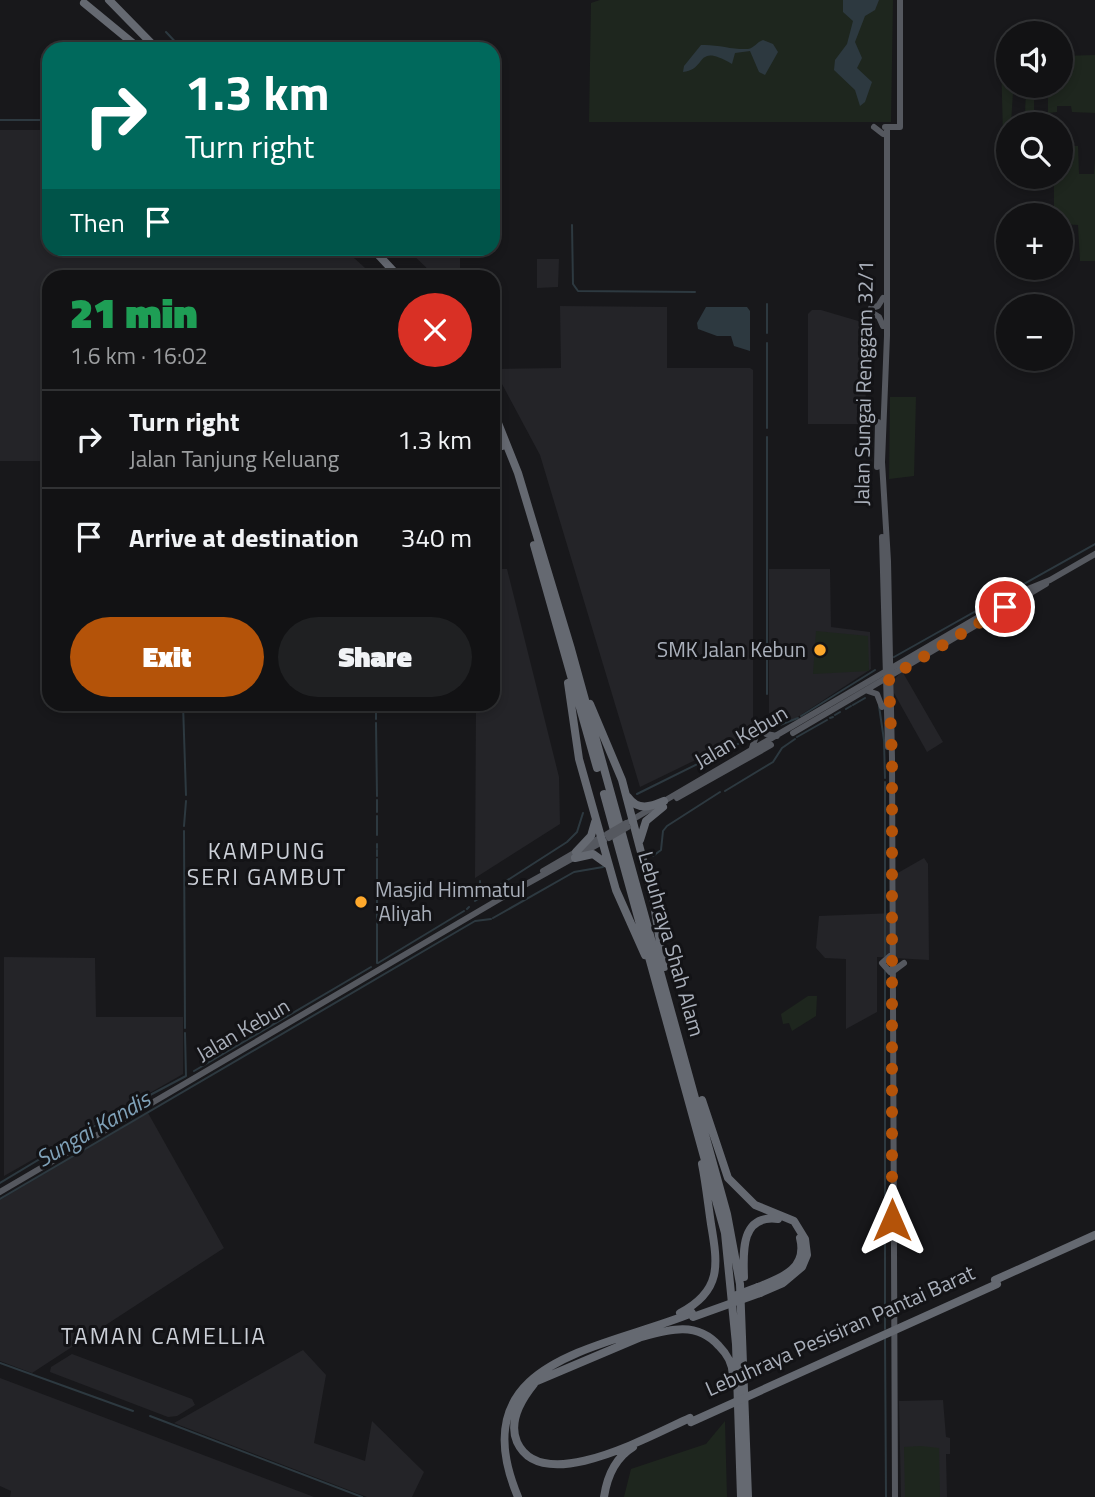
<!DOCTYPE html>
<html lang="en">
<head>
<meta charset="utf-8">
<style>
  body { margin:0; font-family:"Titillium Web",sans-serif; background:#1f2022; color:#f1f3f6; height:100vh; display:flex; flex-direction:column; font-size:26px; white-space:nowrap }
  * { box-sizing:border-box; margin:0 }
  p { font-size:23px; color:#9c9ea0 }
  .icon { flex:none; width:38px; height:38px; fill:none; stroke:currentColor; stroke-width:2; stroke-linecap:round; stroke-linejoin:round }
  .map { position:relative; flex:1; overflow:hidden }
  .details { position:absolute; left:42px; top:270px; width:458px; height:441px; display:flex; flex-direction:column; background:#121214; border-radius:21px; box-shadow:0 4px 10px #0003,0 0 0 2px #313234 }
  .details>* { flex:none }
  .top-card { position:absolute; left:42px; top:42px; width:458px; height:214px; border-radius:21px; box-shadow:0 4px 10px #0003,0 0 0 2px #313234; background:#00695c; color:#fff; overflow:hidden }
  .buttons { position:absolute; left:996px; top:21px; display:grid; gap:14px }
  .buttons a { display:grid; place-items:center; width:77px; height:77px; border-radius:50%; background:#121214; box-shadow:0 4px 10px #0003,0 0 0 2px #313234; font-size:35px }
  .pin { position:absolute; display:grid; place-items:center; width:60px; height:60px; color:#fff; margin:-30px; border:4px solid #fff; border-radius:50%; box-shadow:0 2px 7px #0007 }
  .me { position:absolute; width:77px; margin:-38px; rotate:0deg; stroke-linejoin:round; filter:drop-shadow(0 0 5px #0008) }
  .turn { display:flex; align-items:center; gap:24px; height:147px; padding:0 28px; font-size:32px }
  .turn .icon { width:91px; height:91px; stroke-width:2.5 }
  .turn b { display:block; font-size:49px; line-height:60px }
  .then { display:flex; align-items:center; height:66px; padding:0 28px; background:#0003; gap:14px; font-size:26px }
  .round { display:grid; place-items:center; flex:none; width:74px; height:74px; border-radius:37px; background:#1f2022 }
  .head { display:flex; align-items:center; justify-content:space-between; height:119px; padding:0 28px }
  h1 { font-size:42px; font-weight:800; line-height:52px; color:#1e9e55 }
  .primary-button { display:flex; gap:14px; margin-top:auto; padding:14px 28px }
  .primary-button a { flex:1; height:80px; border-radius:42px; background:#b45309; color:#fff; font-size:28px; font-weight:800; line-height:80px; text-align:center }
  .primary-button a+a { background:#1f2022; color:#f1f3f6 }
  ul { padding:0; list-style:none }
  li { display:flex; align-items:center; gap:21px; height:98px; padding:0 28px; border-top:2px solid #313234 }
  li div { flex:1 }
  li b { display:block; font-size:26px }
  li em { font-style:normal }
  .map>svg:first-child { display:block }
  .built { fill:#242428 }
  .green { fill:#1e261e }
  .water { fill:#2d3940 }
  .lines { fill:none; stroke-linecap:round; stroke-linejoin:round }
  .stream { stroke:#2d3940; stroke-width:2 }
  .major { stroke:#55585f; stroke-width:6 }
  .highway { stroke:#656971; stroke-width:8 }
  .major-bridge { stroke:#55585f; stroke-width:6 }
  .highway-bridge { stroke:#656971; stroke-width:8 }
  .route { stroke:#b45309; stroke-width:12; stroke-dasharray:0 21.6 }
  .poi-dot { fill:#ffa92c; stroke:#131316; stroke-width:2.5 }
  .labels { text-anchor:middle; stroke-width:6; stroke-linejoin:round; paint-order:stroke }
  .street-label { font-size:21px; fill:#aab0bb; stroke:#131316 }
  .poi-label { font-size:21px; fill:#aab0bb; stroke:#131316; text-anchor:end }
  .neighbourhood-label { font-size:23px; letter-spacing:2px; fill:#cbcfd7; stroke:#131316 }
  .water-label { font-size:23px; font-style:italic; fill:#7fa1b8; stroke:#131316 }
</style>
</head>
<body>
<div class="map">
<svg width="1095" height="1497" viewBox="0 0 1095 1497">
  <rect width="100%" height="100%" fill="#18181b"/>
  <path class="built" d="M0,130H49V248L344,249L374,276H49V461H0Z
    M407,249H460V276H435Z
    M537,259H559L558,287L537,288Z
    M560,306L667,307V368H750L753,370V732L640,787L540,455L494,369L561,368Z
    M821,310L865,323L866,424H808V314L812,310Z
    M494,569H507L559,777L560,824L475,878L476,704H494Z
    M769,569H830L831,627L870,632L871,669L793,720L769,723Z
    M902,671L943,742L927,752L894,693V680Z
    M924,858L928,864L929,960L877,957V1012L846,1029V959L825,958L816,948L819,916L895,913L896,874Z
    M4,957L95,958L96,1017H183V1074L4,1176Z
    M148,1113L224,1248L32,1373L0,1361V1200Z
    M303,1350L326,1375L314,1443L365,1461L372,1421L424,1472L412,1497H367L174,1423Z
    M72,1354L192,1399L195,1405L177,1416L168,1417L50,1372L51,1367Z
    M0,1378L314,1497H10L11,1491L0,1486Z
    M943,1400L946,1437L950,1438V1454H946L947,1497H901L899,1401Z"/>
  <path class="green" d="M600,0H893L891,122H589L591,3Z
    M1095,55V113L1072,112L1071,106H1057V112L1048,113V86H1060L1061,56Z
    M1008,57V86H1034V113H1025L1026,91L1013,92L1011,124H1008V137H1003L1001,58Z
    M1061,146H1078L1079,174H1094L1095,159V261H1080L1078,225L1061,224L1060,215H1054V177H1060Z
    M890,397H916L914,476L889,479Z
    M816,631L868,636L869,671L813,674Z
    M808,996H817L816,1016L792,1031L789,1023L783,1024L781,1014Z
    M725,1421L727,1497H624L631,1469L706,1444Z
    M921,1446L939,1448L940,1497H905L904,1447Z"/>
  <path class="water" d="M843,0H879L875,10L865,16L855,42L862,58L857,68L872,82L865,102L860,106L855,90L834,70L835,60L847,44L853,21L843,12Z
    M763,40L773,44L778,52L765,75L759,72L750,51L735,53L732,64C694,42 708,70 683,72L684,66L701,45C717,44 733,50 748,49C754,48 757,42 763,40Z
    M706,307H747L750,311V351L734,346L731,336H717L698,329L697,323Z"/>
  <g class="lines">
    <path class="stream" d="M166,32L182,49
      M0,120H49
      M572,225L573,284L578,291L695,292
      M767,333V304
      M767,343V428
      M894,657L1095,544
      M767,694V437
      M183,704L186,795
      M853,705L865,698
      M879,706L884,740L885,778
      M376,707V704
      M846,709L851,706
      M376,712V719
      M835,715L840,712
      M801,716L875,670
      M830,718L833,717
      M376,723L377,796
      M767,730L798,718
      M797,737L827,720
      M885,782V956
      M725,791L773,762L782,748L795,739
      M637,794L752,737
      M377,800V812
      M377,816V835
      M184,826L186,801
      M184,831L185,1028
      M377,844V848
      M377,850V856
      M653,856L661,850L663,831L667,826L720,792
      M377,859V963
      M480,881V895
      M475,901L567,842L577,832L583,813
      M467,909L469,907
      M493,918L574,872L603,867
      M378,963L464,911
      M885,971V1329
      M194,1071L371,967
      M0,1183L118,1112L186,1076L185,1033
      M0,1199L475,921L491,919
      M885,1338L886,1497
      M0,1363L133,1411
      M150,1416L362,1497"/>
    <path class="major" d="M874,127L883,134
      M885,127H900V0
      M887,127V336L882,462L888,561L892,758L895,1497
      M871,308L878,306L883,298
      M871,312L879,317L883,326
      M877,467L878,422
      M882,537L888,747
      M868,691L877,694L882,707
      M761,724L766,734L777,736
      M793,733L1046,584
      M751,751L757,733
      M677,798L771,745
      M630,821L1023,591L1050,580L1095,554
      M543,871L603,836
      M890,972L882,963L890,956
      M892,972L904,963
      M0,1192L503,897L604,841"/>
    <path class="highway" d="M109,0L157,49
      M84,3L140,49
      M372,248L398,276
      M494,413L518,473L571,649L727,1214L740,1284L748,1497
      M494,426L502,446
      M534,545L597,768
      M568,683L579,759L616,890L645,955
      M590,704L622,780L653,898L664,967
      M604,794L725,1233L736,1344L741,1497
      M628,797C638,811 650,807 664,801
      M640,840L646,821L663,807
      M576,852L591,836L595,822
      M575,858L593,854L607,864
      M702,1100L728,1178L755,1205L794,1221L805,1239L807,1255L802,1267L783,1283L760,1293
      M744,1277C743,1251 741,1214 778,1219
      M995,1280L1095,1235
      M758,1287C781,1278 808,1269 800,1238
      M680,1313C722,1291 718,1265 711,1224C708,1204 706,1184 702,1164
      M638,1338C667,1330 696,1320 719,1346C728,1355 732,1363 733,1375
      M537,1381L641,1337
      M534,1384C521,1400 508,1421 517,1442C542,1497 651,1435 690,1418
      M518,1497C460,1359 601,1350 692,1313
      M604,1497C607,1477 615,1458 633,1447"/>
    <path class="major-bridge" d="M607,834L626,823
      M609,838L628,827"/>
    <path class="highway-bridge" d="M734,1296L758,1287
      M693,1317L760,1293
      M691,1422L997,1284"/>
  </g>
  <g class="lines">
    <path class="route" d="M892,1220V758L889,678L1005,607"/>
  </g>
  <g class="poi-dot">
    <circle cx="820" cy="650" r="7"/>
    <circle cx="361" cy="902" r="7"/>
  </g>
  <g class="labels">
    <g class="street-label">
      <text transform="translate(864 383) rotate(-89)" y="7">Jalan Sungai Renggam 32/1</text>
      <text transform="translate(741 737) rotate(-30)" y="7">Jalan Kebun</text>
      <text transform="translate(671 944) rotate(74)" y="7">Lebuhraya Shah Alam</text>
      <text transform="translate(243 1030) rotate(-30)" y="7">Jalan Kebun</text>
      <text transform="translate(840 1331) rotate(-24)" y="7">Lebuhraya Pesisiran Pantai Barat</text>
    </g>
    <g class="poi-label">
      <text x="806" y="657">SMK Jalan Kebun</text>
      <text x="375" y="897" text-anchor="start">Masjid Himmatul<tspan x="375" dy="24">'Aliyah</tspan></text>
    </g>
    <g class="neighbourhood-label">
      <text x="267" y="859">KAMPUNG<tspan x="267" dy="26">SERI GAMBUT</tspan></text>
      <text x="164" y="1344">TAMAN CAMELLIA</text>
    </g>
    <g class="water-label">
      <text transform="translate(93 1129) rotate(-30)" y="8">Sungai Kandis</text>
    </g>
  </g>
</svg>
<div class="buttons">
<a><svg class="icon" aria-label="sound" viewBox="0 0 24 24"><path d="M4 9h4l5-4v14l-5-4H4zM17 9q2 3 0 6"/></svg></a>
<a><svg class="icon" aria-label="search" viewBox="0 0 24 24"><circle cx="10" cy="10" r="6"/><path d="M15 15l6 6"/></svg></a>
<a>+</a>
<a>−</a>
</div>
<div class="pin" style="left:1005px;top:607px;background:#d93025"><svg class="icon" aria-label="arrive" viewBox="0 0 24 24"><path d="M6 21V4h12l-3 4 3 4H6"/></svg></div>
<svg class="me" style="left:892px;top:1220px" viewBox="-20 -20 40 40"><path d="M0-17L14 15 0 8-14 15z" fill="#b45309" stroke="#fff" stroke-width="4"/></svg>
<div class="top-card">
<div class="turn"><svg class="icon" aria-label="right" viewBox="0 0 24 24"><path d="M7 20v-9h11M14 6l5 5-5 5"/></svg><div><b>1.3 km</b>Turn right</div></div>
<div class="then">Then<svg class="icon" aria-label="arrive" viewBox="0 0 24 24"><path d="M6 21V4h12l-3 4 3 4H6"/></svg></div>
</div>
<section class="details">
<div class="head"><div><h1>21 min</h1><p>1.6 km · 16:02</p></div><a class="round" style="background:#d93025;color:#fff"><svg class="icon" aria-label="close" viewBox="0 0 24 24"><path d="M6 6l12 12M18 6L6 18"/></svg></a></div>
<ul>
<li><svg class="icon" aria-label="right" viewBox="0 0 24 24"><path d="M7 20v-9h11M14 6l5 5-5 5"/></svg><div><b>Turn right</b><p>Jalan Tanjung Keluang</p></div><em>1.3 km</em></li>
<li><svg class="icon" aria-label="arrive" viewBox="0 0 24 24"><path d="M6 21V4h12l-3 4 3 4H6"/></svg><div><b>Arrive at destination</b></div><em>340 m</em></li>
</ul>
<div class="primary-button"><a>Exit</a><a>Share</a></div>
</section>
</div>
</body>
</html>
